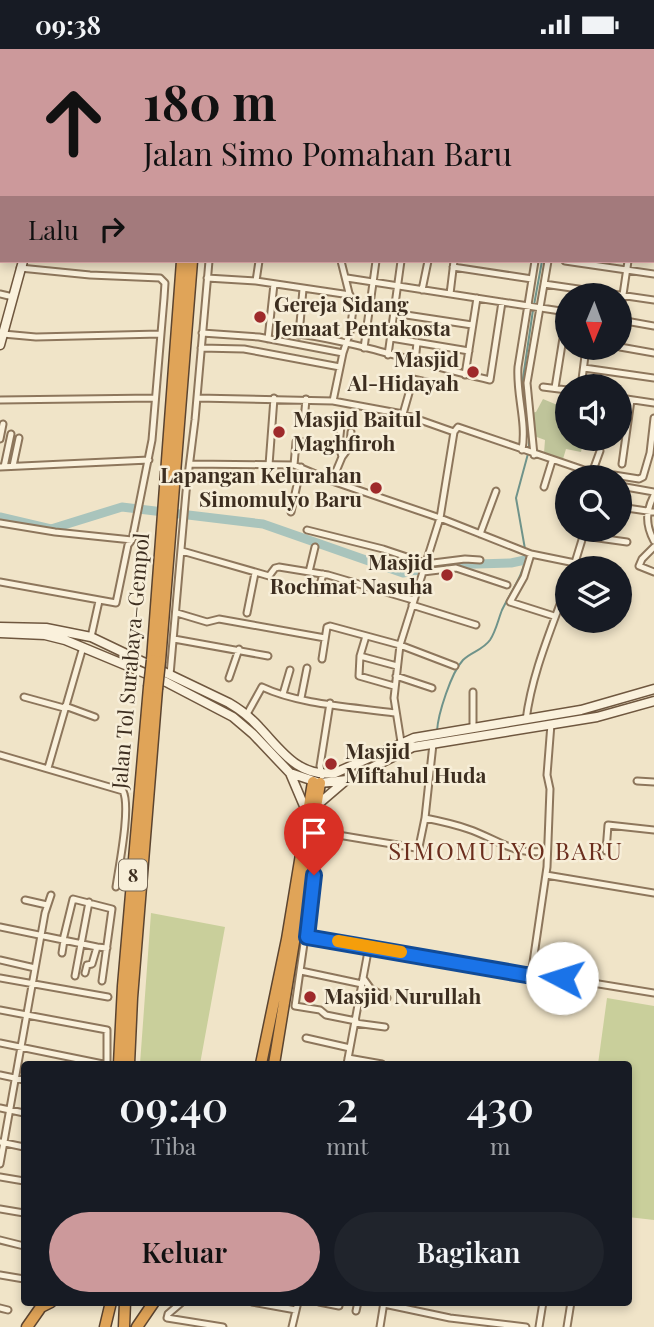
<!DOCTYPE html>
<html lang="id">
<head>
<meta charset="utf-8">
<style>
  body { margin:0; font-family:"Playfair Display",serif; background:#20242c; color:#f1f3f6; height:100vh; display:flex; flex-direction:column; font-size:26px; white-space:nowrap }
  * { box-sizing:border-box; margin:0 }
  p { font-size:23px; color:#9ea1a6 }
  .icon { flex:none; width:38px; height:38px; fill:none; stroke:currentColor; stroke-width:2; stroke-linecap:round; stroke-linejoin:round }
  .map { position:relative; flex:1; overflow:hidden }
  .side { position:absolute; left:21px; top:1012px; width:611px; height:245px; display:flex; flex-direction:column; background:#171b24; border-radius:7px; box-shadow:0 4px 10px #0003 }
  .side>* { flex:none }
  .banner { position:absolute; left:0px; top:0px; width:654px; height:214px; box-shadow:0 4px 10px #0003; background:#cc999b; color:#111; overflow:hidden }
  .needle { width:46px; rotate:181deg }
  .tools { position:absolute; left:555px; top:234px; display:grid; gap:14px }
  .tools a { display:grid; place-items:center; width:77px; height:77px; border-radius:50%; background:#171b24; box-shadow:0 4px 10px #0003; font-size:35px }
  .pin { position:absolute; display:grid; place-items:center; width:60px; height:60px; color:#fff; margin:-72px -30px; border-radius:50% 50% 50% 0; rotate:-45deg; box-shadow:0 0 7px #0007 }
  .pin .icon { rotate:45deg }
  .me { position:absolute; width:77px; margin:-38px; rotate:275deg; stroke-linejoin:round; filter:drop-shadow(0 0 5px #0008) }
  .turn { display:flex; align-items:center; gap:24px; height:147px; padding:0 28px; font-size:32px }
  .turn .icon { width:91px; height:91px; stroke-width:2.5 }
  .turn b { display:block; font-size:49px; line-height:60px }
  .then { display:flex; align-items:center; height:66px; padding:0 28px; background:#0003; gap:14px; font-size:26px }
  .eta { display:flex; justify-content:space-evenly; align-items:center; height:119px; text-align:center }
  .eta b { font-size:42px; font-weight:600; line-height:49px }
  .action { display:flex; gap:14px; margin-top:auto; padding:14px 28px }
  .action a { flex:1; height:80px; border-radius:42px; background:#cc999b; color:#111; font-size:28px; font-weight:600; line-height:80px; text-align:center }
  .action a+a { background:#20242c; color:#f1f3f6 }
  .status { display:flex; justify-content:space-between; align-items:center; height:49px; padding:0 35px; background:#171b24; direction:ltr }
  .status svg { height:19px; fill:currentColor }
  .map>svg:first-child { display:block }
  .green { fill:#c9cf9b }
  .cemetery { fill:#bfc49a }
  .lines { fill:none; stroke-linecap:round; stroke-linejoin:round }
  .stream { stroke:#6f938a; stroke-width:2 }
  .river { stroke:#a9c4bc; stroke-width:9 }
  .minor-casing { stroke:#8d765c; stroke-width:9 }
  .secondary-casing { stroke:#6f573f; stroke-width:11 }
  .motorway-casing { stroke:#5b4430; stroke-width:13 }
  .minor { stroke:#faf1dc; stroke-width:5 }
  .secondary { stroke:#faf1dc; stroke-width:8 }
  .motorway { stroke:#e0a458; stroke-width:10 }
  .motorway-bridge-casing { stroke:#5b4430; stroke-width:13; stroke-linecap:butt }
  .motorway-bridge { stroke:#e0a458; stroke-width:10 }
  .route-casing { stroke:#114b97; stroke-width:18 }
  .route { stroke:#1a73e8; stroke-width:12 }
  .slow { stroke:#f59e0b; stroke-width:12 }
  .poi-dot { fill:#9e2a2b; stroke:#f7eed8; stroke-width:2.5 }
  .labels { text-anchor:middle; stroke-width:5; stroke-linejoin:round; paint-order:stroke }
  .shield { fill:#f7eed8; stroke:#756857; stroke-width:2 }
  .shield-label { font-size:19px; font-weight:bold; fill:#3d2e20 }
  .poi-label { font-size:21px; font-weight:bold; fill:#3d2e20; stroke:#f7eed8; text-anchor:start }
  .street-label { font-size:21px; fill:#3d2e20; stroke:#f7eed8 }
  .quarter-label { font-size:24px; letter-spacing:2px; fill:#6b2e1e; stroke:#f7eed8 }
</style>
</head>
<body>
<div class="status"><b>09:38</b><svg viewBox="0 0 49 12"><path d="M0 12V9h3v3zM5 12V6h3v6zM10 12V3h3v9zM15 12V0h3v12zM26 1h20v11H26zM47 4h2v5h-2z"/></svg></div>
<div class="map">
<svg width="654" height="1278" viewBox="0 0 654 1278">
  <rect width="100%" height="100%" fill="#f0e4c8"/>
  <path class="green" d="M151,864L225,878L200,1015H140Z
    M607,949L654,957V1171L628,1168V1015H598Z"/>
  <path class="cemetery" d="M543,350L567,360V390H584L581,403L566,400L563,410L544,404L545,391L534,387L530,364L536,363Z"/>
  <g class="lines">
    <path class="stream" d="M653,86H654
      M534,256L542,212
      M525,500L516,449L529,401V381L522,336L533,261
      M437,682C438,665 451,624 463,611C471,603 483,601 490,591C496,582 498,571 502,561C511,542 524,526 526,505"/>
    <path class="river" d="M0,468L51,480L122,458L263,475L403,524L444,516L511,514L525,511"/>
    <g class="minor-casing">
      <path id="minor" d="M397,0L411,2
        M506,0L509,2
        M147,2V0
        M171,2L172,0
        M326,2V0
        M354,2V0
        M458,2L459,0
        M485,2L486,0
        M0,31H2
        M0,68H2
        M653,90L654,89
        M0,113H2
        M0,156L2,157
        M653,157H654
        M653,197H654
        M0,201L2,202
        M565,212L654,225
        M453,218L532,230
        M207,229L256,232L350,246
        M347,229L567,263
        M256,232L259,212
        M544,235L654,251
        M422,241L428,212
        M0,245L13,248
        M450,245L454,212
        M393,264L472,276
        M620,266L628,212
        M620,271L654,277
        M202,284L259,288L343,304
        M3,285L36,288L160,285
        M299,285C363,294 426,317 490,331L502,253
        M299,286L303,240
        M391,289L469,302
        M268,290L274,235
        M620,298L654,304
        M201,299L244,300L340,318
        M364,299L376,212
        M388,306L401,212
        M415,314L417,293
        M584,319L654,329
        M465,326L477,249
        M543,338L567,341
        M581,338L586,299
        M555,339L567,264
        M197,349L333,352L403,365L454,383
        M620,349L654,354
        M0,351L155,349
        M333,352L343,304L350,283L353,260L341,212
        M403,365L413,330L439,336
        M304,372L306,350
        M454,383L458,378L587,422L592,424V427
        M0,390L3,375
        M522,401C527,373 516,346 518,318L535,212
        M534,406L527,334L548,212
        M342,408L350,397L351,383
        M191,415L294,416L332,432L342,408L339,396L341,377
        M622,415L631,351
        M269,416L274,349
        M294,416L296,393H309
        M13,417L19,389
        M0,418L149,411
        M4,418L11,385
        M592,424L600,402
        M592,427L607,429
        M611,429L614,426L639,430L643,428L650,404L654,369
        M332,432L440,469L531,505L575,514
        M620,437L654,443
        M544,438L552,412
        M654,446C646,462 645,475 654,492
        M620,458L654,463
        M291,463L301,418
        M0,474L55,483L132,491
        M307,481L383,500L425,514
        M480,485L496,442
        M584,487L627,493
        M654,498L642,510L639,517L654,523
        M182,502L269,527L275,519L279,518L328,526L413,551
        M531,505L524,528L510,553L554,567
        M425,515L465,510L480,511
        M573,520L585,481
        M309,523L315,498
        M423,523L456,519L507,536
        M0,533L116,554L128,496L132,491L152,391L164,249L165,234L160,229L90,226L20,219
        M318,543L323,525
        M412,556L476,576
        M177,564L207,573L219,570L325,589
        M247,564L255,524
        M91,588L99,552
        M174,590L268,607
        M360,607L366,587
        M322,610L327,578L330,577L400,596L455,617
        M170,626L186,443L195,371L209,212
        M396,627L432,639
        M229,629L239,600
        M394,637L359,627L360,607L397,617
        M473,643V678
        M283,645L290,621
        M24,648L64,659
        M301,649L307,619
        M65,657L95,668
        M247,665L262,638C300,656 354,658 395,664
        M526,671C532,624 551,581 567,536
        M401,693L394,649L400,596L440,469L454,383
        M433,695L425,769C440,772 454,775 468,780C498,790 513,807 547,802
        M0,706L123,742C131,758 119,817 116,838
        M48,719L83,598
        M322,727L320,717L330,654
        M637,732L654,733
        M310,781L320,783L295,957L320,961L326,966L356,972
        M320,783L416,799L419,798L425,769
        M606,802L608,776L654,781
        M546,826L654,844
        M25,851L47,856
        M0,878L97,898L107,899
        M307,888L526,926L562,929L654,944
        M63,891L73,850L112,860L102,932
        M62,904L64,891
        M0,911L35,919
        M301,922L362,935
        M85,924L87,916L92,915L97,898
        M75,927L89,853
        M531,927L547,818L550,740L547,726L551,675
        M0,929L108,948
        M363,929L371,940L387,949
        M0,961L107,981V1015
        M355,974L385,978
        M306,989L350,999
        M0,994L103,1015
        M348,1009L382,1015
        M347,1015L369,897
        M0,1026L24,1031
        M0,1059L24,1064
        M0,1093L24,1098
        M0,1115L45,864L51,846
        M0,1128L24,1132
        M0,1160L24,1164
        M0,1191L24,1197
        M0,1226L24,1230
        M182,1253L168,1265L167,1269L223,1278
        M252,1253L296,1261
        M319,1253L339,1257
        M384,1255L450,1269L526,1278
        M0,1259L8,1261
        M356,1262L358,1253
        M292,1278L298,1253
        M380,1278L384,1253
        M539,1278L543,1253
        M567,1278L571,1253"/>
    </g>
    <g class="secondary-casing">
      <path id="secondary" d="M518,0L521,2
        M534,0L538,2
        M78,2V0
        M653,28L654,29
        M653,37H654
        M0,296L23,212
        M0,578L46,579L91,588L229,654C241,661 250,668 259,678C281,701 298,729 335,724L414,689L581,661L654,640
        M0,584L45,586L65,591L166,633L233,668L253,685L290,724L320,734L347,731L413,698L597,668L654,652
        M290,724L307,764
        M316,757L344,733"/>
    </g>
    <g class="motorway-casing">
      <path id="motorway" d="M199,2V0
        M210,2V0
        M152,611L182,212
        M160,612L192,212
        M119,1015L123,937L149,638
        M129,1015L132,949L157,640
        M261,1015L287,890L313,733
        M274,1015L320,734
        M27,1278L41,1258L51,1253
        M105,1278L111,1253
        M124,1278L125,1253
        M137,1278L154,1253"/>
    </g>
    <use href="#minor" class="minor"/>
    <use href="#secondary" class="secondary"/>
    <use href="#motorway" class="motorway"/>
    <g class="motorway-bridge-casing">
      <path id="motorway-bridge" d="M149,638L152,611
        M157,640L160,612"/>
    </g>
    <use href="#motorway-bridge" class="motorway-bridge"/>
  </g>
  <g class="lines">
    <g class="route-casing">
      <path id="route" d="M314,826L307,888L526,926L562,929"/>
    </g>
    <use href="#route" class="route"/>
    <path class="slow" d="M338,892L401,903"/>
  </g>
  <g class="poi-dot">
    <circle cx="260" cy="268" r="7"/>
    <circle cx="473" cy="323" r="7"/>
    <circle cx="279" cy="383" r="7"/>
    <circle cx="376" cy="439" r="7"/>
    <circle cx="447" cy="526" r="7"/>
    <circle cx="331" cy="715" r="7"/>
    <circle cx="310" cy="948" r="7"/>
  </g>
  <g class="labels">
    <rect class="shield" x="119" y="810.5" width="28" height="31" rx="5"/>
    <g class="shield-label">
      <text x="133" y="833">8</text>
    </g>
    <g class="poi-label">
      <text x="274" y="263">Gereja Sidang<tspan x="274" dy="24">Jemaat Pentakosta</tspan></text>
      <text x="459" y="318" text-anchor="end">Masjid<tspan x="459" dy="24">Al-Hidayah</tspan></text>
      <text x="293" y="378">Masjid Baitul<tspan x="293" dy="24">Maghfiroh</tspan></text>
      <text x="362" y="434" text-anchor="end">Lapangan Kelurahan<tspan x="362" dy="24">Simomulyo Baru</tspan></text>
      <text x="433" y="521" text-anchor="end">Masjid<tspan x="433" dy="24">Rochmat Nasuha</tspan></text>
      <text x="345" y="710">Masjid<tspan x="345" dy="24">Miftahul Huda</tspan></text>
      <text x="324" y="955">Masjid Nurullah</text>
    </g>
    <g class="street-label">
      <text transform="translate(131 612) rotate(-85)" y="7">Jalan Tol Surabaya–Gempol</text>
    </g>
    <g class="quarter-label">
      <text x="506" y="811">SIMOMULYO BARU</text>
    </g>
  </g>
</svg>
<div class="tools">
<a><svg class="needle" viewBox="-14 -14 28 28"><path d="M0-13l5 13h-10z" fill="#e53935"/><path d="M0 13l5-13h-10z" fill="#9ea1a6"/></svg></a>
<a><svg class="icon" aria-label="sound" viewBox="0 0 24 24"><path d="M4 9h4l5-4v14l-5-4H4zM17 9q2 3 0 6"/></svg></a>
<a><svg class="icon" aria-label="search" viewBox="0 0 24 24"><circle cx="10" cy="10" r="6"/><path d="M15 15l6 6"/></svg></a>
<a><svg class="icon" aria-label="layers" viewBox="0 0 24 24"><path d="M12 4l9 5-9 5-9-5zM3 14l9 5 9-5"/></svg></a>
</div>
<div class="pin" style="left:314px;top:826px;background:#d93025"><svg class="icon" aria-label="arrive" viewBox="0 0 24 24"><path d="M6 21V4h12l-3 4 3 4H6"/></svg></div>
<svg class="me" style="left:562px;top:929px" viewBox="-20 -20 40 40"><circle r="19" fill="#fff"/><path d="M0-13L10 11 0 6-10 11z" fill="#1a73e8"/></svg>
<div class="banner">
<div class="turn"><svg class="icon" aria-label="ahead" viewBox="0 0 24 24"><path d="M12 20V5M6 11l6-6 6 6"/></svg><div><b>180 m</b>Jalan Simo Pomahan Baru</div></div>
<div class="then">Lalu<svg class="icon" aria-label="right" viewBox="0 0 24 24"><path d="M7 20v-9h11M14 6l5 5-5 5"/></svg></div>
</div>
<section class="side">
<div class="eta">
<div><b>09:40</b><p>Tiba</p></div>
<div><b>2</b><p>mnt</p></div>
<div><b>430</b><p>m</p></div>
</div>
<div class="action"><a>Keluar</a><a>Bagikan</a></div>
</section>
</div>
</body>
</html>
